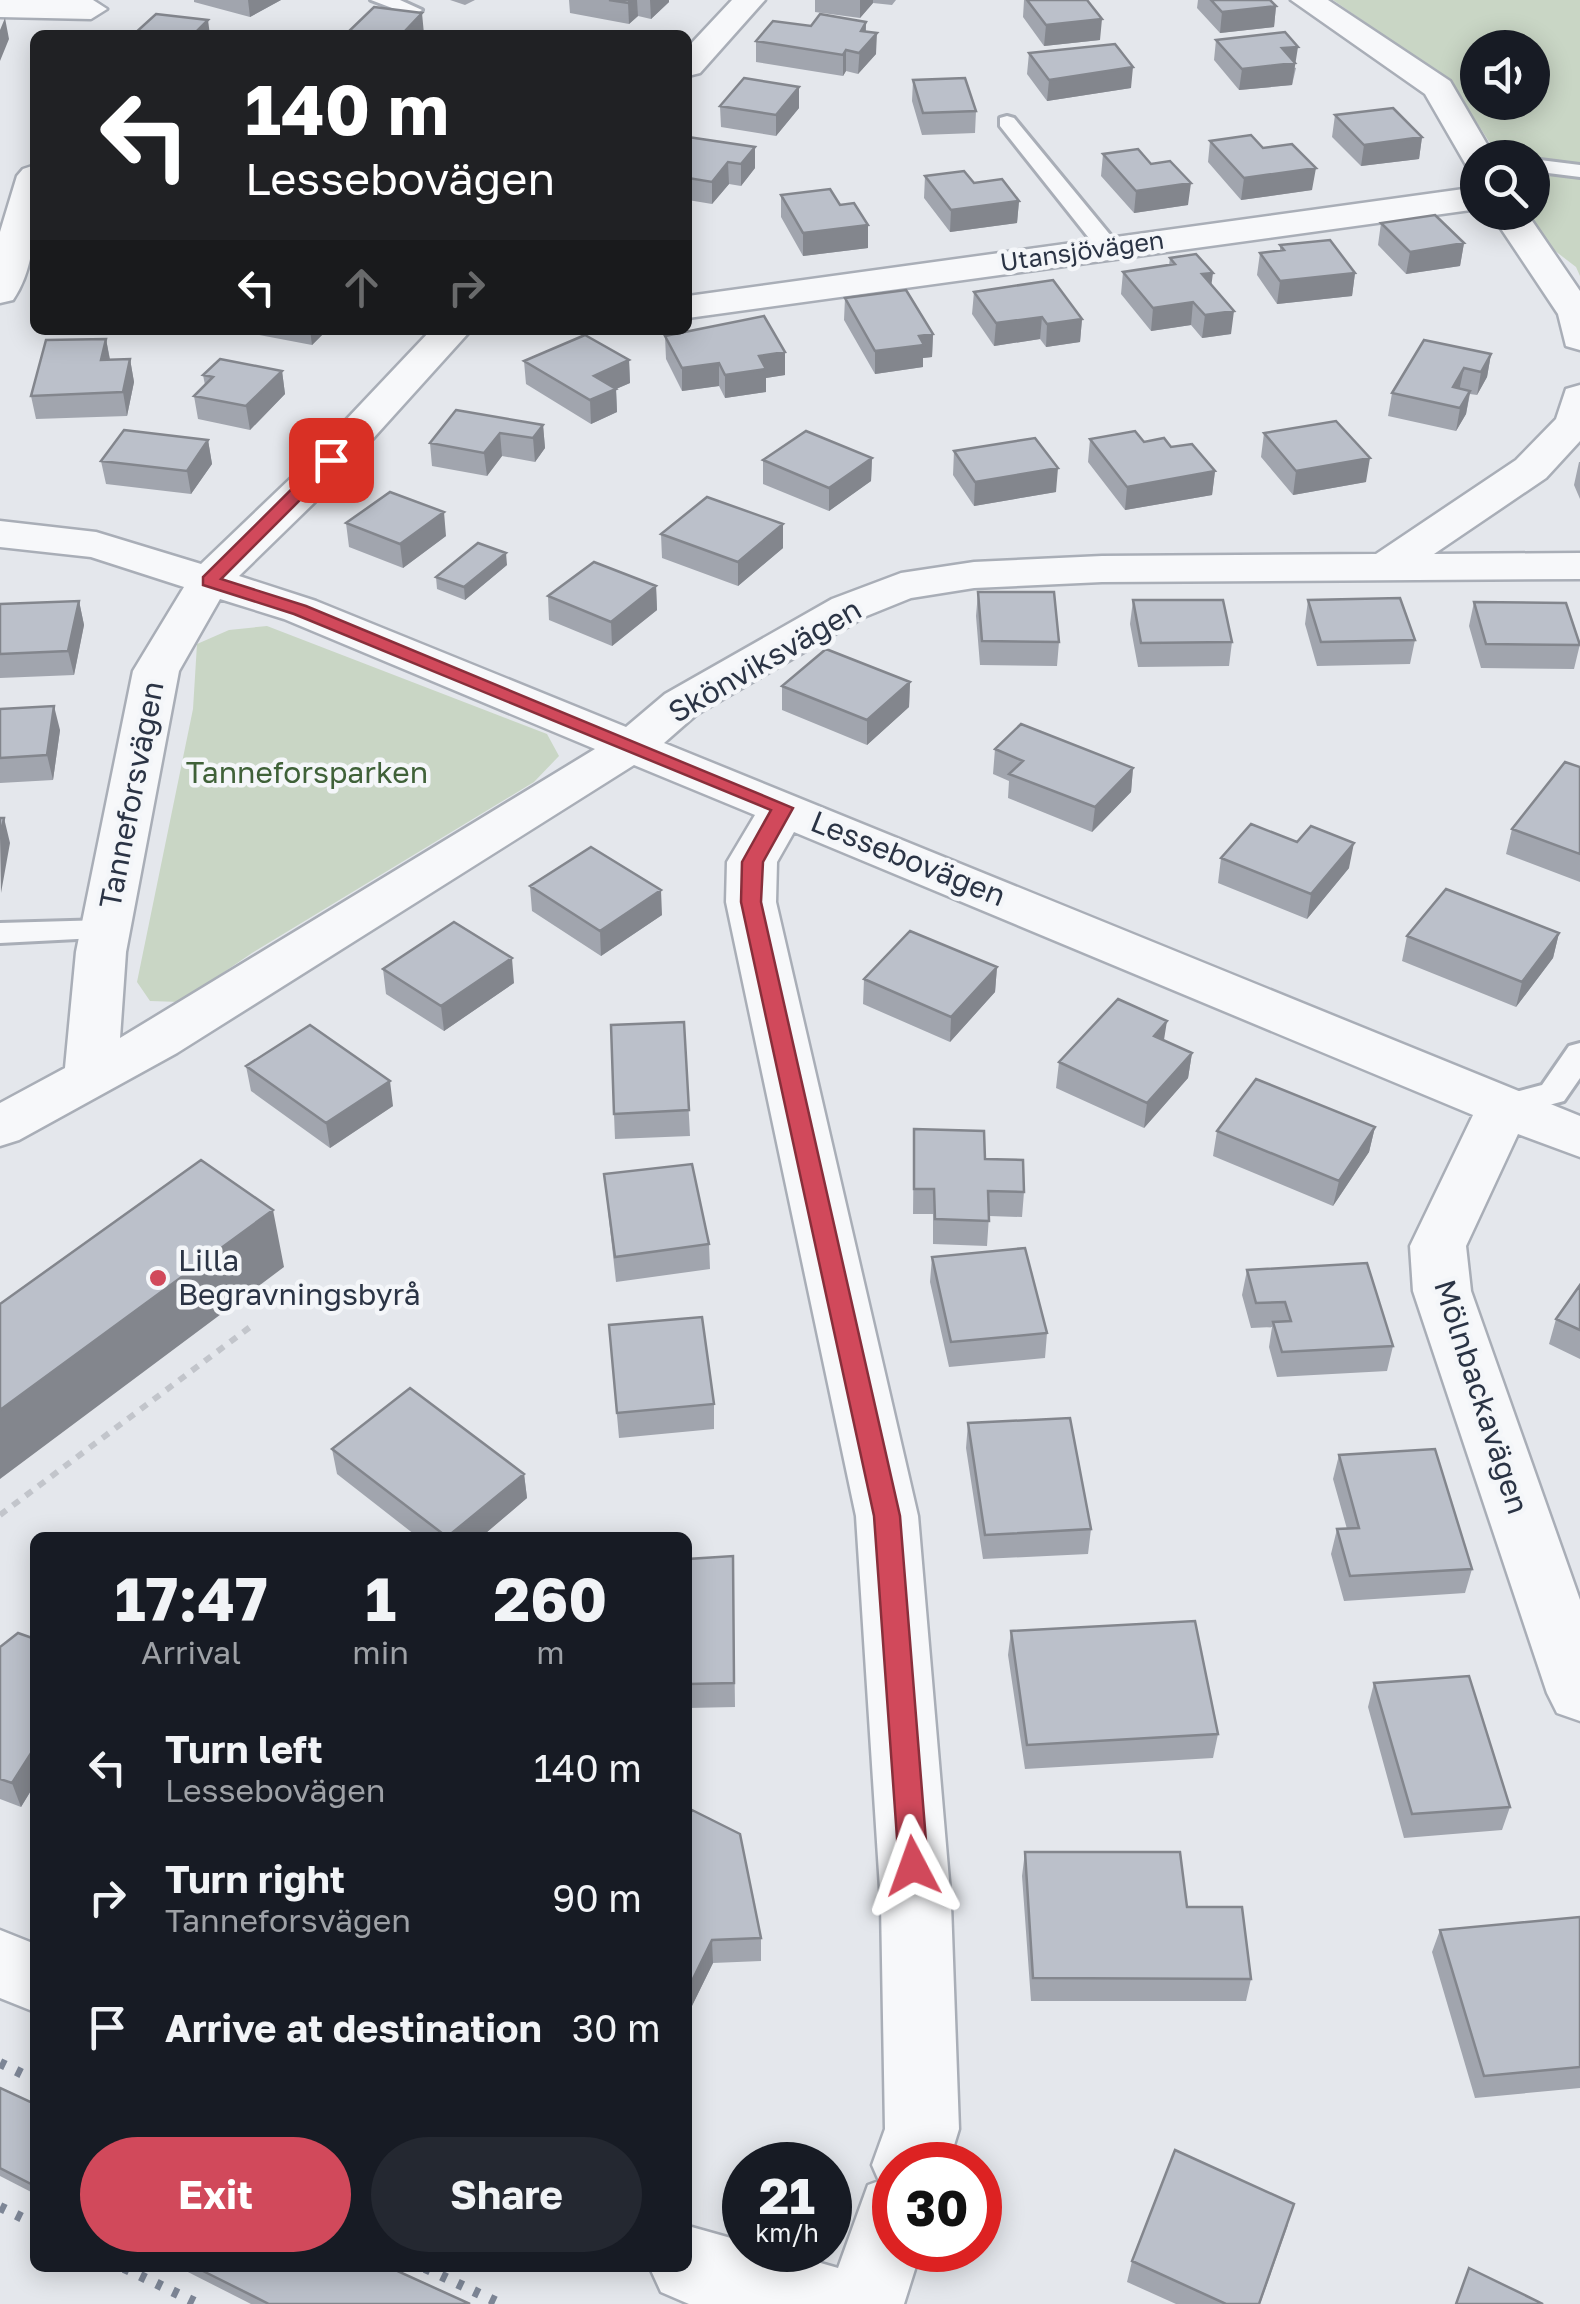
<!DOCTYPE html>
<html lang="en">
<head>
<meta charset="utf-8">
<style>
  body { margin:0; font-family:"Golos Text",sans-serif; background:#242831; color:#f1f3f6; height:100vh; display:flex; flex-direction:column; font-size:38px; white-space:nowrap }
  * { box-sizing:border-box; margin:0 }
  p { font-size:32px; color:#9ea1a6 }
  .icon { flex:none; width:55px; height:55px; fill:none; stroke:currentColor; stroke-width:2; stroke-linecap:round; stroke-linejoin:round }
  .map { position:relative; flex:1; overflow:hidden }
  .side { position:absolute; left:30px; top:1532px; width:662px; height:740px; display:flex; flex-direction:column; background:#171b24; border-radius:15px; box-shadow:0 5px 25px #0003 }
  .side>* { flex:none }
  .hud { position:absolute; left:30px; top:30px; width:662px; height:305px; border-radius:15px; box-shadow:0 5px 25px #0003; background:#202124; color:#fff; overflow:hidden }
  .controls { position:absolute; left:1460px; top:30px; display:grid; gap:20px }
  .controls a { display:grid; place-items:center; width:90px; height:90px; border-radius:50%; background:#171b24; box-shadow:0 5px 25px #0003; font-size:50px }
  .speed { position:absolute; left:722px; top:2142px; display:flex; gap:20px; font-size:50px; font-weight:700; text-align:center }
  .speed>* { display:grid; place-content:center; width:130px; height:130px; border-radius:50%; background:#171b24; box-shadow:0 5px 25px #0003; line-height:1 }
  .speed small { font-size:25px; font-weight:400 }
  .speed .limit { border:15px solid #d22; background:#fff; color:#111 }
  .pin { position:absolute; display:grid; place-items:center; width:85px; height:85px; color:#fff; margin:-42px; border-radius:20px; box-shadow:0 5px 15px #0006 }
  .me { position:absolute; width:110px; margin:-55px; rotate:356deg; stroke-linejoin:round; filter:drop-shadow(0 0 8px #0008) }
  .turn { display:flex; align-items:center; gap:35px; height:210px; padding:0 50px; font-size:45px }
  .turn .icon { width:130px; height:130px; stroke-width:2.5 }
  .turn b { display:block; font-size:70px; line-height:85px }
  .lanes { display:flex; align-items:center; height:95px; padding:0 50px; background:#0003; justify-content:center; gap:50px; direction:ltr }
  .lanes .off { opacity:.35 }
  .eta { display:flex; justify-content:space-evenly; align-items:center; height:170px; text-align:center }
  .eta b { font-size:60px; font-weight:700; line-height:70px }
  .primary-button { display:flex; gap:20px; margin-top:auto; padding:20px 50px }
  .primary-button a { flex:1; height:115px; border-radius:60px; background:#d1495b; color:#fff; font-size:40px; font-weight:700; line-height:115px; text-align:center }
  .primary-button a+a { background:#242831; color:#f1f3f6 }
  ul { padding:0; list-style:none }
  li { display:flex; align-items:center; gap:30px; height:130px; padding:0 50px }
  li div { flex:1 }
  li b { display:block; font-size:38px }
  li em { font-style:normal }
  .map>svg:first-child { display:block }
  .green { fill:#c9d6c5; fill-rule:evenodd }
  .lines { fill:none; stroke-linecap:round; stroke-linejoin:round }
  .lane-casing { stroke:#a9aeb7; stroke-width:6 }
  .street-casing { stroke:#a9aeb7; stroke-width:5 }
  .path { stroke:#c2c5cb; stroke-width:6; stroke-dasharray:8 8; stroke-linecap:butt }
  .lane { fill:#f7f8fa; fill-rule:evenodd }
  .street { fill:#f7f8fa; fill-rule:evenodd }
  .rail { stroke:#7d8696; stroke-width:10; stroke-dasharray:6 12; stroke-linecap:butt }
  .wall { fill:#a1a5ae }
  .shaded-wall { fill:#83868d }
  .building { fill:#bbc0ca; stroke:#83868d; stroke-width:2.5 }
  .route { fill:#d1495b; stroke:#882f3b; stroke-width:2.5 }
  .poi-dot { fill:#d1495b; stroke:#f4f6f9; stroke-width:4 }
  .labels { text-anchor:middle; stroke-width:9; stroke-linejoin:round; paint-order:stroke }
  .far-street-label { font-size:25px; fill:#2b3445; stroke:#f4f6f9 }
  .street-label { font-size:30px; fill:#2b3445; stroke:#f4f6f9 }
  .park-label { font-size:30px; fill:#3f6138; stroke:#f4f6f9 }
  .poi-label { font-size:30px; fill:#2b3445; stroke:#f4f6f9; text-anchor:start }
</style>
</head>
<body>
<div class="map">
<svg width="1580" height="2304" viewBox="0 0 1580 2304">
  <rect width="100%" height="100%" fill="#e4e7ec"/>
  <path class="green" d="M1333,0H1580V276L1576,267L1524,227L1532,212V158L1499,157L1450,81ZM1478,48H1532V102H1478Z
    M267,626L547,734L559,756L534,782L252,953L180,1002L150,1001L137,982L193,709L197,644L229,630Z"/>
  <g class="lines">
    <g class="lane-casing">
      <path id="lane" d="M371,0H400L422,10L413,16Z
        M1007,116L1014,118L1116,242V252H1100L1000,126V118Z
        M1532,159L1580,165V177L1532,171Z
        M105,920L120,930L116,937L0,943V923Z
        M1580,1043V1078L1564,1101L1504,1117L1493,1114L1488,1106L1493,1098L1542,1085L1569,1046Z"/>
    </g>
    <g class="street-casing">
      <path id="street" d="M0,0H93L107,9L91,19L0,17Z
        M732,0H765L700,73L688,76V47Z
        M1291,0H1328L1450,81L1495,158H1478V168L1466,165L1425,94Z
        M35,165C35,209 39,262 13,300L0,303V232L17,176L23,169Z
        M1478,187V209L688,318V296Z
        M1490,212H1526L1580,291V350L1566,346L1558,314Z
        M431,330H471L322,495L239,576L316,601L626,727L665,694L832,599L901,573L974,562L1102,556L1376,554L1516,460L1556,419L1566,389L1580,385V441L1546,478L1434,554L1580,553V579L1102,582L974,588L911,598L864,617L697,714L664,743L1580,1116V1157L1518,1134L1466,1246L1471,1291L1580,1600V1721L1557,1713L1547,1693L1413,1291L1410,1246L1473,1115L794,832L777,862L776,902L918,1516L951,1904L959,2129L948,2165H895V2250H921L904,2304H689L661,2292L650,2268H688V2226L745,2242V2250H775L838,2268L868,2185L879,2181L872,2165L885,2129L881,1904L856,1516L726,902L727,862L755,815L634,765L177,1053L19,1140L0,1146V1103L65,1068L76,952L133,671L184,587L91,557L0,547V521L96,532L201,564L292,477ZM220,599L284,619L595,749L120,1038L126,952L179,671Z
        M0,1930L35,1944V2012L0,1998Z"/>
    </g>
    <path class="path" d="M0,1515L250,1327"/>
    <use href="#lane" class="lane"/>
    <use href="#street" class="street"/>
    <path class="rail" d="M0,2063L35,2080
      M0,2207L35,2224
      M124,2268L199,2304
      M425,2268L501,2304"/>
  </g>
  <path class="wall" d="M194,0H281L250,17L194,2Z
    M450,0H475L465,5Z
    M569,0H669V2L651,19L638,16L629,24L570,13Z
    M815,0H896L892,5L873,3L860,18L815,12Z
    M1024,0H1087L1100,40L1044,46L1023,17Z
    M1198,0H1270L1276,6L1274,27L1220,33L1197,8Z
    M866,22V31L876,54L858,74L846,71L843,76L756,62V41L811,26Z
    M1216,40L1296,68L1292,85L1239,90L1214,60Z
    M1029,53L1131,88L1047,101L1027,74Z
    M913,80L976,111L975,133L922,135L912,101Z
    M799,87V108L776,136L721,127L720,106Z
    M1335,115L1422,137L1419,159L1361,166L1332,137Z
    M688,137L755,168L741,186L729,184L712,204L688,200Z
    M1210,141L1263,148L1312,190L1241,200L1208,162Z
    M1103,154L1188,205L1134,213L1101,176Z
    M925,176L974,183L1019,201L1017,223L950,232L924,198Z
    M781,195L840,205L868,225V248L803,256L781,217Z
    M1381,223L1464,243L1460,266L1406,274L1378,245Z
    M1280,245L1355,273L1352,296L1277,304L1257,275L1260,253L1280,251Z
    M1170,258L1211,285L1231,334L1202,338L1191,325L1151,331L1121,294L1123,272L1169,265Z
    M974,292L1082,319L1080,342L1046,347L1040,339L994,346L972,314Z
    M845,298L933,334L932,357L923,358V367L875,374L844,320Z
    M248,330H327L312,345L249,333Z
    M665,336L785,375L766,378V392L725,398L719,386L682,391L666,359Z
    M106,339L110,359H130L134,382L127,416L36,419L31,396Z
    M1491,354L1487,377L1477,395L1470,394L1466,414L1456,431L1388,416L1392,393Z
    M629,360L630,383L616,389L617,412L591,424L526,384L524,361Z
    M282,371L285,394L250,430L198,419L194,396L205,385L203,375Z
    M543,425L545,448L535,462L502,456L487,476L432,466L430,443Z
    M1264,433L1366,482L1293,495L1261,457Z
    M1090,439L1144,442L1171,447L1215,471L1212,495L1125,510L1088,462Z
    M208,440L212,464L191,494L106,484L101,461Z
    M954,451L1056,492L974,506L953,475Z
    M872,458L871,481L829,511L763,484V460Z
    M1579,462H1580V499L1574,485Z
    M346,523L446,536L403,568L349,547Z
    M783,524V548L738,586L662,558L661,534Z
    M507,565L465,600L437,589L436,577Z
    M656,586L657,610L612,646L549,620L548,596Z
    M978,592L1059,642L1057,666L980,665L976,616Z
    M1133,600L1232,642L1229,666L1138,667L1130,624Z
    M1308,600L1415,640L1410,664L1317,666L1305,624Z
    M79,601L84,625L74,675L0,678V604Z
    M1474,602L1580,644L1574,669L1481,668L1469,626Z
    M910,682L909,707L867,745L782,710V686Z
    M0,709L60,730L53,780L0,783Z
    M995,749L1133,768L1131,792L1092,832L1008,798L1009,781L993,774Z
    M1580,767V882L1506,854L1512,829Z
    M1221,858L1349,868L1307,919L1218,883Z
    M530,886L662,915L601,956L532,911Z
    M1559,933L1553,958L1516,1007L1402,961L1407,936Z
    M997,967L995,992L950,1042L863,1004L864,979Z
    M383,969L514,983L444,1031L386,994Z
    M684,1022L690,1136L615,1139L614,1114Z
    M1164,1040L1192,1053L1188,1078L1144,1128L1056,1088L1059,1062Z
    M246,1066L393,1106L330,1148L251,1091Z
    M1375,1127L1369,1152L1333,1206L1213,1156L1217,1131Z
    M914,1129L985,1159L1024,1192L1022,1217L989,1216L987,1246L933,1244V1214H913Z
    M604,1174L709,1244L710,1269L616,1282Z
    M932,1257L1047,1333L1045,1358L949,1367L930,1282Z
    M1247,1270L1393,1346L1387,1371L1277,1377L1269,1347L1272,1327L1251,1328L1242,1295Z
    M1580,1285V1359L1549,1344L1556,1319Z
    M609,1325L714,1404V1429L619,1438Z
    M968,1423L1091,1529L1088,1554L983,1559L966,1448Z
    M332,1449L524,1474L527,1498L480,1538H419L337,1474Z
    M1339,1455L1472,1569L1465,1593L1344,1601L1331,1554L1337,1529H1347L1333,1479Z
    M733,1556L735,1707L688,1708V1559Z
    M1011,1631L1218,1734L1213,1758L1025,1769L1008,1655Z
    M35,1639V1784L21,1807L0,1799V1647Z
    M1374,1683L1510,1807L1502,1830L1404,1838L1368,1707Z
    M688,1818L761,1938V1961L713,1963L688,2014Z
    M1025,1852L1251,1979L1246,2001H1031L1022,1876Z
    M1580,1917V2088L1475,2098L1432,1952L1440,1930Z
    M0,2088L35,2104V2194L0,2176Z
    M1288,2225L1260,2304H1176L1127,2282L1132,2261Z
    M180,2268H391L470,2304H251Z"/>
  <path class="shaded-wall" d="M248,0H281L250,17Z
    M632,0H637L638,16L629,24L628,3Z
    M650,0H669V2L651,19Z
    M860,0H873V3L860,18Z
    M1276,6L1274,27L1220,33L1222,12Z
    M422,13L424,34L404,32Z
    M5,18L9,39L0,61V30Z
    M1102,19L1100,40L1044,46L1046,25Z
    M208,20L210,35H193Z
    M866,22L865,43L877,33L876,54L858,74L861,31Z
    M1298,47L1292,85L1239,90L1242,69L1282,48Z
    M846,50V71L843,76V55Z
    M1133,67L1131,88L1047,101L1049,80Z
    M799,87V108L776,136V115Z
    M1422,137L1419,159L1361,166L1364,145Z
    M755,147V168L741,186V164Z
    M728,162L729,184L712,204V182Z
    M1316,168L1312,190L1241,200L1244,178Z
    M1191,183L1188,205L1134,213L1136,191Z
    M1019,201L1017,223L950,232L951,210Z
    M868,225V248L803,256V233Z
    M1464,243L1460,266L1406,274L1410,252Z
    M1213,273L1210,295L1202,274Z
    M1355,273L1352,296L1277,304L1280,281Z
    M1193,302L1191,325L1151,331L1153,308Z
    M1234,311L1231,334L1202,338L1205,315Z
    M1042,317L1040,339L994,346L996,323Z
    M1082,319L1080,342L1046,347L1047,324Z
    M310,330H327L312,345Z
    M933,334L932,357L923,358V367L875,374V351L919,336Z
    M106,339L110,361L101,360Z
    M785,352V375L766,378V392L725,398V375L759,356Z
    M1491,354L1487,377L1477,395L1481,372Z
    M130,359L134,382L127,416L123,392Z
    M629,360L630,383L616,389L617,412L591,424L590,400L594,376Z
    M719,363V386L682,391V368Z
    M1464,368L1459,391L1453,387Z
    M282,371L285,394L250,430L246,406Z
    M1470,391L1466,414L1456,431L1460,408Z
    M543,425L545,448L535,462L533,438Z
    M500,433L502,456L487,476L484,453Z
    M208,440L212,464L191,494L187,471Z
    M872,458L871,481L829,511V488Z
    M1370,458L1366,482L1293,495L1296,471Z
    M1058,468L1056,492L974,506L975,482Z
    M1215,471L1212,495L1125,510L1127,487Z
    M444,512L446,536L403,568L400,544Z
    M783,524V548L738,586V562Z
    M506,553L507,565L465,600L464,587Z
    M656,586L657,610L612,646L611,622Z
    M79,601L84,625L74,675L68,651Z
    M910,682L909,707L867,745V720Z
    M54,706L60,730L53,780L47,755Z
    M1133,768L1131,792L1092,832L1095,807Z
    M4,818L10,843L1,893L0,838Z
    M1354,843L1349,868L1307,919L1311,894Z
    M661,890L662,915L601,956L600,931Z
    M1559,933L1553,958L1516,1007L1522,982Z
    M512,958L514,983L444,1031L441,1006Z
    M997,967L995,992L950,1042L951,1017Z
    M1167,1021L1163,1046L1154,1036Z
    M1192,1053L1188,1078L1144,1128L1147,1103Z
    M390,1081L393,1106L330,1148L326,1123Z
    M1375,1127L1369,1152L1333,1206L1339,1181Z
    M273,1210L284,1267L0,1479V1410Z
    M524,1474L527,1498L480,1538H447Z
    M35,1747V1784L21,1807L12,1783Z
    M712,1940L713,1963L688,2014V1989Z"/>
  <path class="building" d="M609,0H632L628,3Z
    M1027,0H1087L1102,19L1046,25Z
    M1211,0H1270L1276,6L1222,12Z
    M374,7L422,13L404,32L428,35H345Z
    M156,14L208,20L193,35H133Z
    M820,14L866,22L861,31L877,33L859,53L846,50L843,55L756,41L773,21L811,26Z
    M1285,32L1298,47L1282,48L1295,63L1242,69L1216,40Z
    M1115,44L1133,67L1049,80L1029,53Z
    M744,78L799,87L776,115L720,106Z
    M965,78L976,111L923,113L913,80Z
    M1393,108L1422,137L1364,145L1335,115Z
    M1251,135L1263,148L1292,144L1316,168L1244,178L1210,141Z
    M688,137L755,147L741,164L728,162L712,182L688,178Z
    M1138,149L1151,164L1170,161L1191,183L1136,191L1103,154Z
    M964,171L974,183L1002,179L1019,201L951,210L925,176Z
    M830,189L840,205L854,203L868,225L803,233L781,195Z
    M1435,215L1464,243L1410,252L1381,223Z
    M1330,240L1355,273L1280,281L1260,253L1284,250L1280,245Z
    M1196,254L1213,273L1202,274L1234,311L1205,315L1193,302L1153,308L1123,272L1175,264L1170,258Z
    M1053,280L1082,319L1047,324L1042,317L996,323L974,292Z
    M906,290L933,334L919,336L924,345L875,351L845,298Z
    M764,316L785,352L759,356L766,369L725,375L719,363L682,368L665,336Z
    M585,335L629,360L594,376L616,389L590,400L524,361Z
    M106,339L101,360L130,359L123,392L31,396L46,340Z
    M1424,340L1491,354L1481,372L1464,368L1453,387L1470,391L1460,408L1392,393Z
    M220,359L282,371L246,406L194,396L213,377L203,375Z
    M456,410L543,425L533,438L500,433L484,453L430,443Z
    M1336,421L1370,458L1296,471L1264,433Z
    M124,430L208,440L187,471L101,461Z
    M806,431L872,458L829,488L763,460Z
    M1135,431L1144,442L1164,438L1171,447L1192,444L1215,471L1127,487L1090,439Z
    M1035,438L1058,468L975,482L954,451Z
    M390,492L444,512L400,544L346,523Z
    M707,497L783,524L738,562L661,534Z
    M478,543L506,553L464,587L436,577Z
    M594,562L656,586L611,622L548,596Z
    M978,592H1054L1059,642L982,641Z
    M1400,598L1415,640L1321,642L1308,600Z
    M1133,600H1223L1232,642L1141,643Z
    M79,601L68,651L0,654V604Z
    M1474,602L1566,603L1580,645L1486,644Z
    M826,649L910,682L867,720L782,686Z
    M54,706L47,755L0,758V709Z
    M1021,724L1133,768L1095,807L1009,774L1023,761L995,749Z
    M1565,762L1580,767V854L1512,829Z
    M0,818H4L0,838Z
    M1251,824L1297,842L1311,826L1354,843L1311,894L1221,858Z
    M591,847L661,890L600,931L530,886Z
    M1446,889L1559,933L1522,982L1407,936Z
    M454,922L512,958L441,1006L383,969Z
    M910,931L997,967L951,1017L864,979Z
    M1118,999L1167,1021L1154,1036L1192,1053L1147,1103L1059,1062Z
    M684,1022L689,1110L614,1114L611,1025Z
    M310,1025L390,1081L326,1123L246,1066Z
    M1256,1079L1375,1127L1339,1181L1217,1131Z
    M914,1129L984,1131L985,1159L1023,1160L1024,1192L988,1191L989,1221L935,1219L934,1189H914Z
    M201,1160L273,1210L0,1410V1304Z
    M692,1164L709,1244L615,1257L604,1174Z
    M1025,1248L1047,1333L951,1342L932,1257Z
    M1367,1263L1393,1346L1282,1352L1273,1322L1291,1321L1285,1302L1256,1303L1247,1270Z
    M1580,1285V1330L1556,1319Z
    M702,1317L714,1404L617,1413L609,1325Z
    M410,1388L524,1474L447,1537L332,1449Z
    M1070,1418L1091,1529L985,1535L968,1423Z
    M1435,1449L1472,1569L1350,1576L1337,1529L1359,1528L1339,1455Z
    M733,1556L734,1683L688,1684V1559Z
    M1195,1621L1218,1734L1027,1745L1011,1631Z
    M18,1633L35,1639V1747L12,1783L0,1779V1647Z
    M1469,1676L1510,1807L1412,1814L1374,1683Z
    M692,1810L740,1834L761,1938L712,1940L688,1989V1818Z
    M1025,1852H1180L1187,1907H1242L1251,1979L1033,1978Z
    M1580,1917V2067L1484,2076L1440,1930Z
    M0,2088L35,2104V2186L0,2168Z
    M1175,2150L1294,2204L1259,2304H1226L1132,2261Z
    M197,2268H391L470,2304H269Z
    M1469,2268L1543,2304H1456Z"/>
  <path class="route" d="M325,456L340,460L221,579L306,606L793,808L763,862L761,902L900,1516L928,1866L923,1875L913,1878L903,1875L899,1866L874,1516L741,902L742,862L771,810L294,614L203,585V577Z"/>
  <circle class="poi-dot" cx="158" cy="1278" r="10"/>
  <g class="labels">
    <g class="far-street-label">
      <text transform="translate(1082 251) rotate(-8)" y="9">Utansjövägen</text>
    </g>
    <g class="street-label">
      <text transform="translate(765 661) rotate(-30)" y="10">Skönviksvägen</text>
      <text transform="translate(132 795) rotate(-79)" y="10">Tanneforsvägen</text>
      <text transform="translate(908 859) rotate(22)" y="10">Lessebovägen</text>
      <text transform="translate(1481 1397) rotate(72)" y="10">Mölnbackavägen</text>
    </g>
    <g class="park-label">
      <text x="307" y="783">Tanneforsparken</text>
    </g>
    <g class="poi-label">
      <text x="178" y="1271">Lilla<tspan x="178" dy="34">Begravningsbyrå</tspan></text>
    </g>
  </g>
</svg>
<div class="controls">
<a><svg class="icon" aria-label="sound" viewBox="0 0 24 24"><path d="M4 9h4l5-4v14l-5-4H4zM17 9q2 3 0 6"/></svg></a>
<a><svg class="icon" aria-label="search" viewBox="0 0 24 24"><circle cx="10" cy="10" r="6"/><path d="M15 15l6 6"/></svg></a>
</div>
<div class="speed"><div>21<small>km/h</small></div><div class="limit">30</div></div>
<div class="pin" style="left:331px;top:460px;background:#d93025"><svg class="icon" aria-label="arrive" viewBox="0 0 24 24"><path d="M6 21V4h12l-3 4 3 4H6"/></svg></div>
<svg class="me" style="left:913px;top:1866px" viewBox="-20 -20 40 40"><path d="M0-17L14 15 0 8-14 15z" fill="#d1495b" stroke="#fff" stroke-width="4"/></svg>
<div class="hud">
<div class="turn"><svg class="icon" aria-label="left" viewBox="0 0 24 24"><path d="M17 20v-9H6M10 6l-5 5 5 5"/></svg><div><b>140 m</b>Lessebovägen</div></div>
<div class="lanes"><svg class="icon" aria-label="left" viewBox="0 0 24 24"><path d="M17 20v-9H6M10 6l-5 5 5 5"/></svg><svg class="icon off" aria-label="ahead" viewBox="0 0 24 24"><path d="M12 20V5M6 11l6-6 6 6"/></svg><svg class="icon off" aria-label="right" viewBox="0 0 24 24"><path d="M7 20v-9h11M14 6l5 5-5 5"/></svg></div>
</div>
<section class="side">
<div class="eta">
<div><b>17:47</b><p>Arrival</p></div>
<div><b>1</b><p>min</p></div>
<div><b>260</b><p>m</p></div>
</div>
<ul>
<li><svg class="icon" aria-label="left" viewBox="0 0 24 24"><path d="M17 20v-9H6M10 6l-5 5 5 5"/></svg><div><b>Turn left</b><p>Lessebovägen</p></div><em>140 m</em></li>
<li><svg class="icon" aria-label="right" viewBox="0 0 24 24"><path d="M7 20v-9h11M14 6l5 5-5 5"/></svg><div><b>Turn right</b><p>Tanneforsvägen</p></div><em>90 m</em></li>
<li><svg class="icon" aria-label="arrive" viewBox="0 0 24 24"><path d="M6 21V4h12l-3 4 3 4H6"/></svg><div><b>Arrive at destination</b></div><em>30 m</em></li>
</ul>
<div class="primary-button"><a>Exit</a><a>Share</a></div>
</section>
</div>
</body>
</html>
